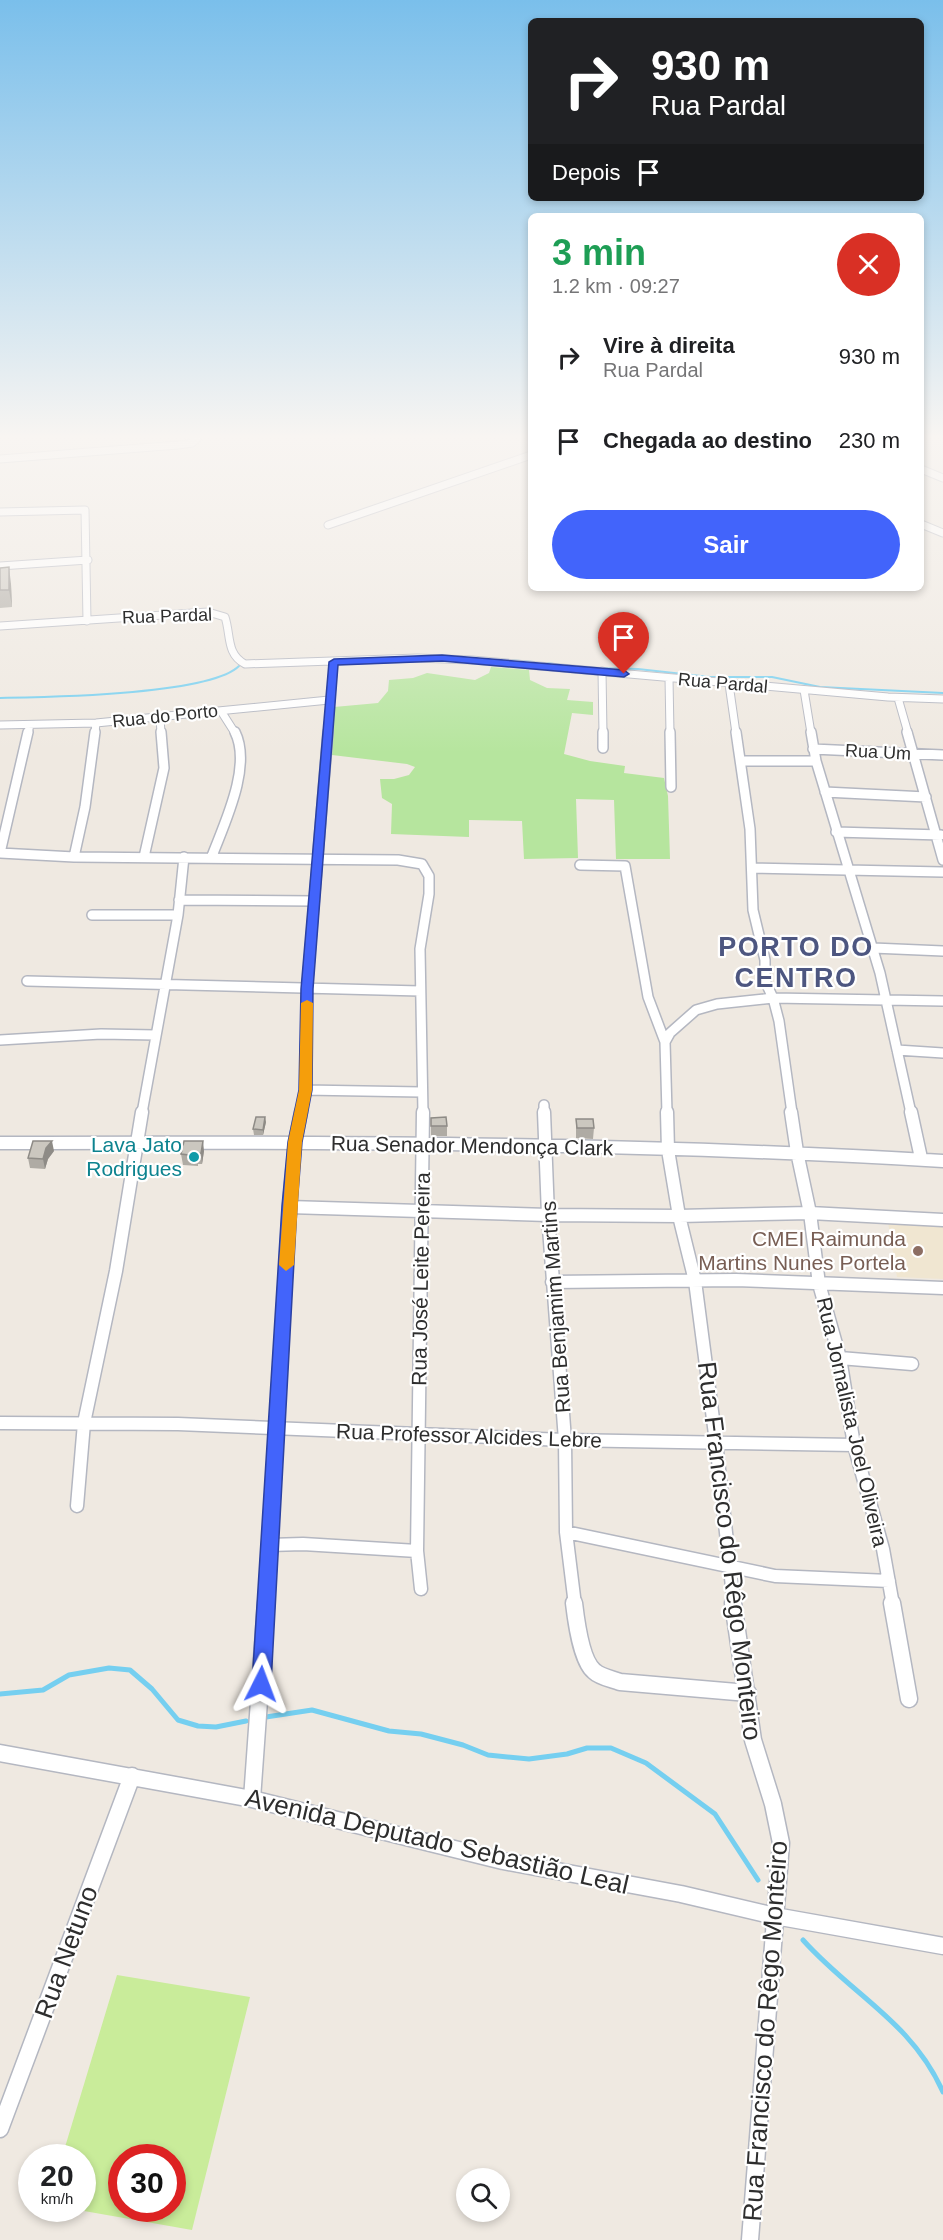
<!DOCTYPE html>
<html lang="pt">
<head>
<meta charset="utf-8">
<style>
  body { margin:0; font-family:Helvetica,sans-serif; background:#f6f6f6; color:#202124; height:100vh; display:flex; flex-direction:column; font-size:22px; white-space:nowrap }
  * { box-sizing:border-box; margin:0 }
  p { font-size:20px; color:#757577 }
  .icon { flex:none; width:33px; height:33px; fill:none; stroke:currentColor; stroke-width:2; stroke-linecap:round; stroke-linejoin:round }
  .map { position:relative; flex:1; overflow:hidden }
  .drawer { position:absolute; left:528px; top:213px; width:396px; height:378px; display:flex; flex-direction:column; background:#fff; border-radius:9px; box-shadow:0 3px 9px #0003 }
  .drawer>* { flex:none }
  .banner { position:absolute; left:528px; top:18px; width:396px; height:183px; border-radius:9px; box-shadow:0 3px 9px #0003; background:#202124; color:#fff; overflow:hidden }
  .fabs { position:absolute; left:456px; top:2168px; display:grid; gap:12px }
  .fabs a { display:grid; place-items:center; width:54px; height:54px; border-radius:50%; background:#fff; box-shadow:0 3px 9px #0003; font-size:30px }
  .speed { position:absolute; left:18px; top:2144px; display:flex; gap:12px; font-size:30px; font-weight:700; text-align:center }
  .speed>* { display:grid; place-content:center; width:78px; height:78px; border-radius:50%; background:#fff; box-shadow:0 3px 9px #0003; line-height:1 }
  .speed small { font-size:15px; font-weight:400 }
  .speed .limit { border:9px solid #d22; background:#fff; color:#111 }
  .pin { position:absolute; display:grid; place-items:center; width:51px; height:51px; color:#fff; margin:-62px -26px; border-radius:50% 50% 50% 0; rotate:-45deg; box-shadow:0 0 6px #0007 }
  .pin .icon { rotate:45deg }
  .me { position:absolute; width:66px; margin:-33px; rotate:3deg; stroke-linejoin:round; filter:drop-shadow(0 0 4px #0008) }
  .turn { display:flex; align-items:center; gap:21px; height:126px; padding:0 24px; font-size:27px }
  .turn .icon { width:78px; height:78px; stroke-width:2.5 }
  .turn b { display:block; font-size:42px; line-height:51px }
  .then { display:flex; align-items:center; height:57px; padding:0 24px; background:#0003; gap:12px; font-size:22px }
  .round { display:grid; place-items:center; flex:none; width:63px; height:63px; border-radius:32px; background:#f6f6f6 }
  .headline { display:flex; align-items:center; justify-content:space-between; height:102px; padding:0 24px }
  h1 { font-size:36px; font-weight:700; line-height:45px; color:#1e9e55 }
  .cta { display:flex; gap:12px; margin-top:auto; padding:12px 24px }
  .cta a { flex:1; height:69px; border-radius:36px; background:#4264fb; color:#fff; font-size:24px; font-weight:700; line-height:69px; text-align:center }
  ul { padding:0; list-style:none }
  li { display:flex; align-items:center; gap:18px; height:84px; padding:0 24px }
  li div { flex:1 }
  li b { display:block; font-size:22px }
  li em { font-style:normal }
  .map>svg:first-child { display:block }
  .education { fill:#f0e6d1 }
  .green { fill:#b6e59e }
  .pitch { fill:#c9ec9a; fill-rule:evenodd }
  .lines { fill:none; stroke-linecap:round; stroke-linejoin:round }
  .stream-far1 { stroke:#75cff0; stroke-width:2 }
  .stream { stroke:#75cff0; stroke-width:5 }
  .minor-far3-casing { stroke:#b4b7c1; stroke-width:9 }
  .minor-far2-casing { stroke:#b4b7c1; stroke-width:12 }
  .minor-far1-casing { stroke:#b4b7c1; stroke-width:15 }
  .minor-casing { stroke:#b4b7c1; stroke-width:19 }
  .minor-far3 { stroke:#fff; stroke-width:7 }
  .minor-far2 { stroke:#fff; stroke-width:9 }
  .minor-far1 { stroke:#fff; stroke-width:12 }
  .minor { stroke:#fff; stroke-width:16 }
  .wall { fill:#afaba4 }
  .shaded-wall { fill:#8e8b86 }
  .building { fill:#cbc7bf; stroke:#8e8b86; stroke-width:1.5 }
  .route { fill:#4264fb; stroke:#2b41a3; stroke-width:1.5 }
  .slow { fill:#f59e0b }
  .culture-dot { fill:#0f9aa8; stroke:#fff; stroke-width:2 }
  .education-dot { fill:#8d6e63; stroke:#fff; stroke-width:2 }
  .labels { text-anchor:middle; stroke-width:4.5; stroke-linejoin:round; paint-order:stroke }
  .far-street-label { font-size:18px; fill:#2e2e2e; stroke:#fff }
  .culture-label { font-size:21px; fill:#0d838f; stroke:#fff; text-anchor:end }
  .street-label { font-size:21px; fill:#2e2e2e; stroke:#fff }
  .education-label { font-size:21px; fill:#785e54; stroke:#fff; text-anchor:end }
  .near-street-label { font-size:26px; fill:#2e2e2e; stroke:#fff }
  .district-label { font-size:27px; font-weight:bold; letter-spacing:1.5px; fill:#4d5680; stroke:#fff }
</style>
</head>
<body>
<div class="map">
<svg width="943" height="2240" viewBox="0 0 943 2240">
  <rect width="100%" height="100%" fill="#efe9e1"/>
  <path class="education" d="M888,1222L943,1224V1279L897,1277Z"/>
  <path class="green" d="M491,667L529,670L530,680L547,688L570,689L567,700L593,702V715L572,713L564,754L590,761L625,766L624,773L664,778L668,796L670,859H616L614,800L576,799L578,858L524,859L522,821L469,820V837L391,834L392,804L382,798L380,779H394L409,775L415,767L407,764L332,755L334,707L378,703L388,691L389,680L413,678L427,673L475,680L489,673Z"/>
  <path class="pitch" d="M117,1975L250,1997L192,2230L67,2208H82V2157H62ZM122,2157H172V2208H122Z"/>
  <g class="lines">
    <path class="stream-far1" d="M334,658L452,656
      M493,659L534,662
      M548,663L560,665
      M595,668L638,669L710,677H772L820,687L943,693
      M0,698C46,697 210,695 239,666"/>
    <path class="stream" d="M0,1694L43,1690L69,1675L109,1668L130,1670L152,1689L178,1720L198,1726L216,1727L246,1721
      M266,1717L312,1710L389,1731L421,1734L463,1745L488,1755L529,1759L567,1754L587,1748H611L646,1763L715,1814L758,1880
      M803,1940C852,1995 912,2022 943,2092"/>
    <g class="minor-far3-casing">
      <path id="minor-far3" d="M0,459L178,445L192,443L197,439
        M921,469L943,478
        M0,512L85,510L87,621
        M921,524L943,533
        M328,525L531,455
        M0,566L88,560
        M0,626L208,612L225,617C231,635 226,654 245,664L417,658L472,660L888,697L943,699
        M602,671L603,733
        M669,678L670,733
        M729,684L736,733
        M804,690L811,733
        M898,698L908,733
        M221,711L235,733
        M160,718L161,733
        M0,725L96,723L329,700
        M28,733L30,725
        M95,733L96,723
        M328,733L334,662"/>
    </g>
    <g class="minor-far2-casing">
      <path id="minor-far2" d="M28,732L0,853L74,857L398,860L422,864L429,876V894L420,949L423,1113
        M603,732V748
        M670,732L671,787
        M736,732L750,829L753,910L765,960V981L773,998L779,1021L792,1113
        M811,732L816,761L880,973L911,1113
        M907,732L943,860
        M813,749L943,755
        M742,761H816
        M825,792L926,797
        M836,832L941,835
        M212,856C225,822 252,766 235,732
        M74,857L85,807L95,732
        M144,857L164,768L161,732
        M580,865L625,866L648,997L665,1042L667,1113
        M753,868L943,872
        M179,900L314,901
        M92,915H178
        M873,948L943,951
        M27,981L420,991
        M0,1040L101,1034L155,1035
        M665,1042L670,1033L696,1010L717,1004L773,998L943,1001
        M897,1050L943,1053
        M305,1090L421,1092
        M544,1105V1113
        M142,1113L178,915L184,857
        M301,1113L305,1090L307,989L328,732"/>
    </g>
    <g class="minor-far1-casing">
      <path id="minor-far1" d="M544,1112L548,1215L565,1440L566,1532L575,1605
        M667,1112L668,1150L679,1216L695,1281L716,1442L734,1605
        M791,1112L797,1152L810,1213L819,1284L840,1358L854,1445L883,1549L893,1605
        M911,1112L921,1158
        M0,1143C314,1142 629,1142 943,1161
        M289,1207L548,1215L679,1216L810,1213L943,1220
        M552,1282L736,1280L943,1288
        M840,1358L912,1364
        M0,1423L178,1424L565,1440L854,1445
        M77,1506L84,1423L116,1271L142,1112
        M566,1532L775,1576L889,1581
        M269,1545L303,1544L417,1551
        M421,1589L417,1551L423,1112
        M266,1605L289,1207L295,1142L301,1112"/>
    </g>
    <g class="minor-casing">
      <path id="minor" d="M574,1603C576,1620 581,1660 594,1671C600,1677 612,1679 620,1682L748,1693
        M733,1603L753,1740L773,1804L781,1843L750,2240
        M892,1603L909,1699
        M0,1753L252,1799L503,1861L681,1894L775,1916L943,1946
        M252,1799L266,1603
        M0,2129L132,1776"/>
    </g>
    <use href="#minor-far3" class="minor-far3"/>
    <use href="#minor-far2" class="minor-far2"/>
    <use href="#minor-far1" class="minor-far1"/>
    <use href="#minor" class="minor"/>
  </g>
  <path class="wall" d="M0,568L11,584L12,607L0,608Z
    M431,1118L447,1126V1136H431Z
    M576,1119L594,1128L593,1139L576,1138Z
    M266,1122L263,1135H254L253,1129Z
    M54,1151L48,1159L45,1169L30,1168L28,1158Z
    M204,1151L202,1164H198V1166L183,1165L181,1154Z"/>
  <path class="shaded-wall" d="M9,567L11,584L12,607L9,590Z
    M265,1117L266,1122L263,1135V1130Z
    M52,1141L54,1151L48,1159L45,1169L43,1159L46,1148Z
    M203,1141L204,1151L202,1164L201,1153Z"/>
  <path class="building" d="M9,567V590H0V568Z
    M256,1117H265L263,1130L253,1129Z
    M446,1117L447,1126H431V1118Z
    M576,1119H593L594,1128H577Z
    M33,1141H52L46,1148L43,1159L28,1158Z
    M184,1141H203L201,1153L197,1154V1156L181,1154Z"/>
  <linearGradient id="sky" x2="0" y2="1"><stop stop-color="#7abfeb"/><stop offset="0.58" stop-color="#f8f5f2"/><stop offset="1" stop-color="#f8f5f2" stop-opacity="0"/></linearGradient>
  <rect width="943" height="753" fill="url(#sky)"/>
  <path class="route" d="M442,655L624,670L629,674L624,677L442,661L338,665L313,989L312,1090L302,1142L297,1206L271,1684L268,1689L261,1692L255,1689L252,1684L282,1206L288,1142L299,1090L301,989L329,662L334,659Z"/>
  <path class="slow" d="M307,1000L313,1003L312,1090L302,1142L294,1265L286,1271L279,1265L288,1142L299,1090L301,1003Z"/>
  <circle class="culture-dot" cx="194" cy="1157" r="6"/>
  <circle class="education-dot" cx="918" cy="1251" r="6"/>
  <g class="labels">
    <g class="far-street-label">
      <text transform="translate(167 616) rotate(-2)" y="6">Rua Pardal</text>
      <text transform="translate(723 683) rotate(5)" y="6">Rua Pardal</text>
      <text transform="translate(165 716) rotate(-6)" y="6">Rua do Porto</text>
      <text transform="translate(878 752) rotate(3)" y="6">Rua Um</text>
    </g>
    <g class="culture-label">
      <text x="182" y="1152">Lava Jato<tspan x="182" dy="24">Rodrigues</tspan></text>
    </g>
    <g class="street-label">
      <text transform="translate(472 1146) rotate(1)" y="7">Rua Senador Mendonça Clark</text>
      <text transform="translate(421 1279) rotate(-89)" y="7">Rua José Leite Pereira</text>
      <text transform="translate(556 1307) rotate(-94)" y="7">Rua Benjamim Martins</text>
      <text transform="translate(852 1422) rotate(77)" y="7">Rua Jornalista Joel Oliveira</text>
      <text transform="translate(469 1436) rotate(2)" y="7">Rua Professor Alcides Lebre</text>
    </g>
    <g class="education-label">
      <text x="906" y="1246">CMEI Raimunda<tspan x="906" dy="24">Martins Nunes Portela</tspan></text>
    </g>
    <g class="near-street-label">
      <text transform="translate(730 1551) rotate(83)" y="9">Rua Francisco do Rêgo Monteiro</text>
      <text transform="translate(437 1841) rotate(13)" y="9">Avenida Deputado Sebastião Leal</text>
      <text transform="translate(66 1952) rotate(-70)" y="9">Rua Netuno</text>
      <text transform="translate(765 2031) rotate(-86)" y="9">Rua Francisco do Rêgo Monteiro</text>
    </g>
    <g class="district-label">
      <text x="796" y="956">PORTO DO<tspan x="796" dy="31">CENTRO</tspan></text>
    </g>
  </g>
</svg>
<div class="fabs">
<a><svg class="icon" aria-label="search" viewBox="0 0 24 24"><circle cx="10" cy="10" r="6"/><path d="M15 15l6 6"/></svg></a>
</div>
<div class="speed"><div>20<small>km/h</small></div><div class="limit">30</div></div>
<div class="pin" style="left:624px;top:674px;background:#d93025"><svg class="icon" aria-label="arrive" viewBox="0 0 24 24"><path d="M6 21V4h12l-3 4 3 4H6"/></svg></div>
<svg class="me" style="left:261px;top:1684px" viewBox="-20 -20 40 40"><path d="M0-17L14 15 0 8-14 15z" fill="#4264fb" stroke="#fff" stroke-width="4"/></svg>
<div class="banner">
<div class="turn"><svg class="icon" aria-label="right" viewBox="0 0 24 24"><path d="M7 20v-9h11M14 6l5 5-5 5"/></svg><div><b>930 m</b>Rua Pardal</div></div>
<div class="then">Depois<svg class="icon" aria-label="arrive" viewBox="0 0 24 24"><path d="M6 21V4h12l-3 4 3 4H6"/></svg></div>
</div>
<section class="drawer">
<div class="headline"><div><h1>3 min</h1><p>1.2 km · 09:27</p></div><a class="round" style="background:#d93025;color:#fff"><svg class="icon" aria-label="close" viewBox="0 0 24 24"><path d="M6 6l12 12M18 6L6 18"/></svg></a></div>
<ul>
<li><svg class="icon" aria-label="right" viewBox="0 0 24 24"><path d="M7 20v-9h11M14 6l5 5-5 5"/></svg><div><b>Vire à direita</b><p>Rua Pardal</p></div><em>930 m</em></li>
<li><svg class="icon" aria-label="arrive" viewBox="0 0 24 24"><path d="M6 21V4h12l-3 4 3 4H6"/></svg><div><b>Chegada ao destino</b></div><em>230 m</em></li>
</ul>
<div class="cta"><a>Sair</a></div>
</section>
</div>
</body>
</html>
